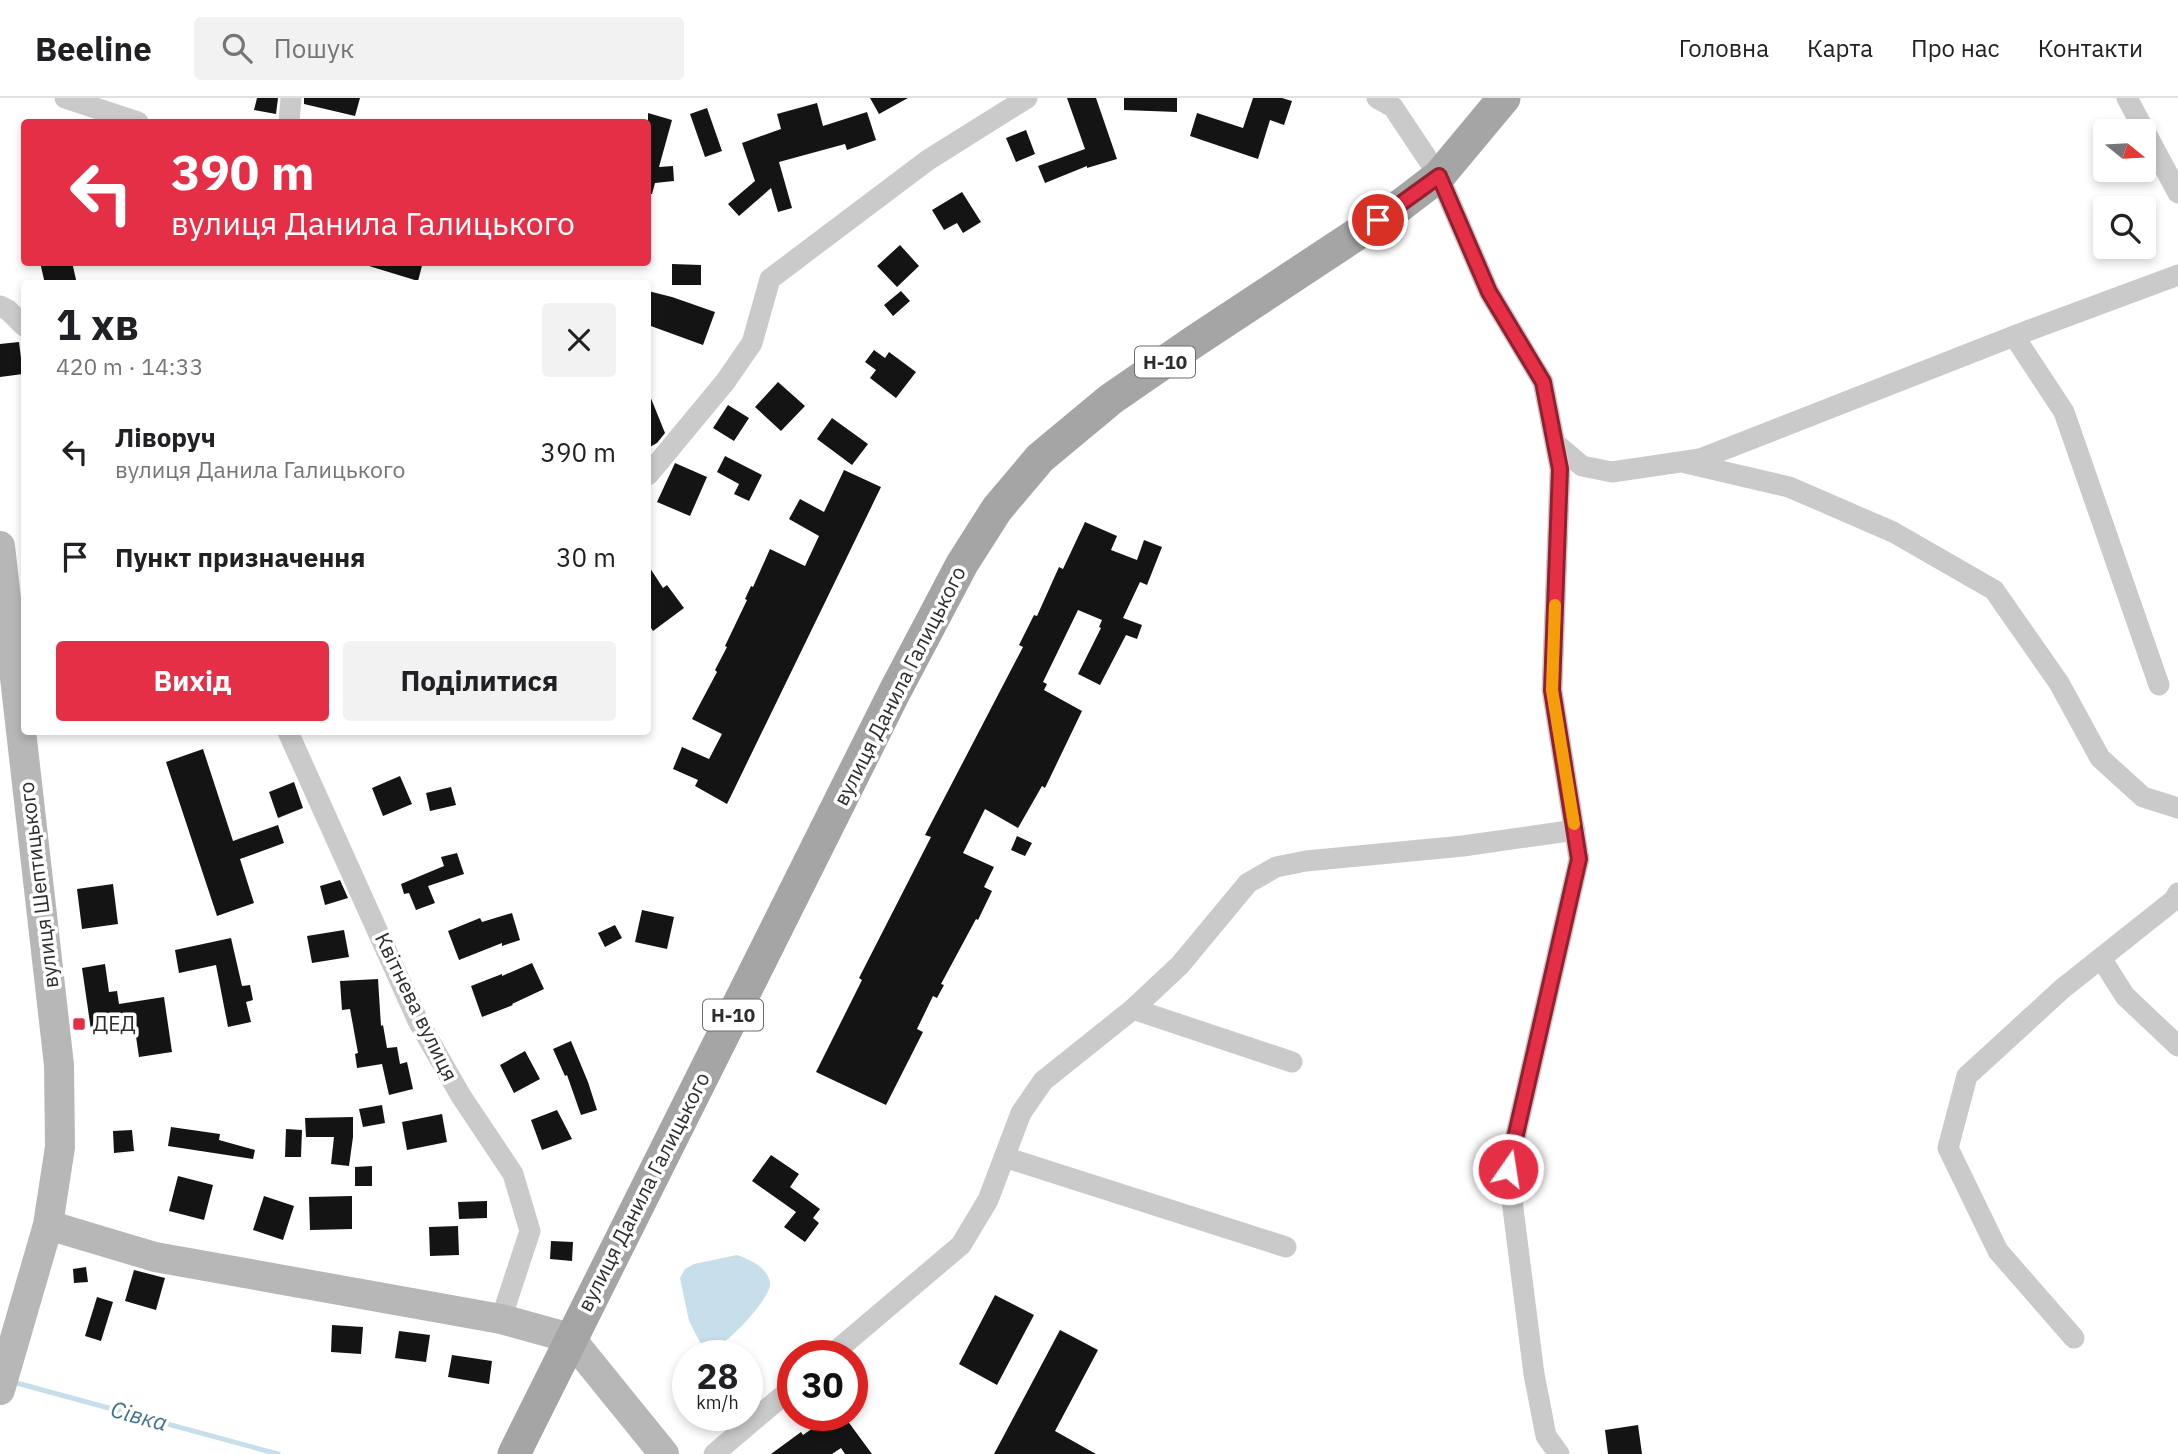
<!DOCTYPE html>
<html lang="uk">
<head>
<meta charset="utf-8">
<style>
  body { margin:0; font-family:"IBM Plex Sans",sans-serif; background:#f2f2f2; color:#202124; height:100vh; display:flex; flex-direction:column; font-size:26px; white-space:nowrap }
  * { box-sizing:border-box; margin:0 }
  p { font-size:23px; color:#757577 }
  .icon { flex:none; width:38px; height:38px; fill:none; stroke:currentColor; stroke-width:2; stroke-linecap:round; stroke-linejoin:round }
  .map { position:relative; flex:1; overflow:hidden }
  .sheet { position:absolute; left:21px; top:182px; width:630px; height:455px; display:flex; flex-direction:column; background:#fff; border-radius:7px; box-shadow:0 4px 10px #0003 }
  .sheet>* { flex:none }
  .hud { position:absolute; left:21px; top:21px; width:630px; height:147px; border-radius:7px; box-shadow:0 4px 10px #0003; background:#e42f46; color:#fff; overflow:hidden }
  .needle { width:46px; rotate:108deg }
  .tools { position:absolute; left:2093px; top:21px; display:grid; gap:14px }
  .tools a { display:grid; place-items:center; width:63px; height:63px; border-radius:7px; background:#fff; box-shadow:0 4px 10px #0003; font-size:35px }
  .speed { position:absolute; left:672px; top:1242px; display:flex; gap:14px; font-size:35px; font-weight:700; text-align:center }
  .speed>* { display:grid; place-content:center; width:91px; height:91px; border-radius:50%; background:#fff; box-shadow:0 4px 10px #0003; line-height:1 }
  .speed small { font-size:18px; font-weight:400 }
  .speed .limit { border:10px solid #d22; background:#fff; color:#111 }
  .pin { position:absolute; display:grid; place-items:center; width:60px; height:60px; color:#fff; margin:-30px; border:4px solid #fff; border-radius:50%; box-shadow:0 2px 7px #0007 }
  .me { position:absolute; width:77px; margin:-38px; rotate:13deg; stroke-linejoin:round; filter:drop-shadow(0 0 5px #0008) }
  .turn { display:flex; align-items:center; gap:24px; height:147px; padding:0 35px; font-size:32px }
  .turn .icon { width:91px; height:91px; stroke-width:2.5 }
  .turn b { display:block; font-size:49px; line-height:60px }
  .round { display:grid; place-items:center; flex:none; width:74px; height:74px; border-radius:7px; background:#f2f2f2 }
  .overview { display:flex; align-items:center; justify-content:space-between; height:119px; padding:0 35px }
  h1 { font-size:42px; font-weight:700; line-height:52px }
  .cta { display:flex; gap:14px; margin-top:auto; padding:14px 35px }
  .cta a { flex:1; height:80px; border-radius:7px; background:#e42f46; color:#fff; font-size:28px; font-weight:700; line-height:80px; text-align:center }
  .cta a+a { background:#f2f2f2; color:#202124 }
  ul { padding:0; list-style:none }
  li { display:flex; align-items:center; gap:21px; height:105px; padding:0 35px }
  li div { flex:1 }
  li b { display:block; font-size:26px }
  li em { font-style:normal }
  header { display:flex; align-items:center; gap:42px; box-sizing:border-box; height:98px; padding:0 35px; background:#fff; border-bottom:2px solid #e0e0e0 }
  header strong { font-size:33px }
  nav { display:flex; gap:38px; margin-inline-start:auto; font-size:24px }
  .search { width:490px; height:63px; background:#f2f2f2; display:flex; align-items:center; gap:18px; box-sizing:border-box; padding:0 24px; border-radius:7px; color:#757577; font-size:26px }
  .map>svg:first-child { display:block }
  .water { fill:#c7dfeb }
  .lines { fill:none; stroke-linecap:round; stroke-linejoin:round }
  .stream { stroke:#c7dfeb; stroke-width:5 }
  .building { fill:#141414 }
  .street { stroke:#cacaca; stroke-width:21 }
  .secondary { stroke:#b7b7b7; stroke-width:30 }
  .primary { stroke:#a5a5a5; stroke-width:33 }
  .route-casing { stroke:#941f2e; stroke-width:18 }
  .route { stroke:#e42f46; stroke-width:12 }
  .slow { stroke:#f59e0b; stroke-width:12 }
  .poi-dot { fill:#e42f46; stroke:#fff; stroke-width:2.5 }
  .labels { text-anchor:middle; stroke-width:7; stroke-linejoin:round; paint-order:stroke }
  .shield { fill:#fff; stroke:#6c6c6c; stroke-width:2 }
  .shield-label { font-size:19px; font-weight:bold; fill:#2d2d2d }
  .street-label { font-size:21px; fill:#2d2d2d; stroke:#fff }
  .poi-label { font-size:21px; fill:#2d2d2d; stroke:#fff; text-anchor:start }
  .water-label { font-size:23px; font-style:italic; fill:#3c738f; stroke:#fff }
</style>
</head>
<body>
<header>
<strong>Beeline</strong>
<div class="search"><svg class="icon" aria-label="search" viewBox="0 0 24 24"><circle cx="10" cy="10" r="6"/><path d="M15 15l6 6"/></svg>Пошук</div>
<nav><a>Головна</a><a>Карта</a><a>Про нас</a><a>Контакти</a></nav>
</header>
<div class="map">
<svg width="2178" height="1356" viewBox="0 0 2178 1356">
  <rect width="100%" height="100%" fill="#fff"/>
  <path class="water" d="M737,1157C750,1162 766,1168 770,1184C773,1198 729,1244 715,1250C714,1251 706,1252 704,1252L689,1223L680,1180L685,1171L694,1166Z"/>
  <g class="lines">
    <path class="stream" d="M13,1284L278,1356"/>
  </g>
  <path class="building" d="M257,0H278L276,16L254,12Z
    M304,0H360L355,18L304,6Z
    M870,0H908L879,16Z
    M1067,0H1096L1117,61L1087,70V68L1045,85L1038,68L1085,51Z
    M1124,0H1177V14L1124,12Z
    M1253,0H1282L1292,3L1284,27L1270,22L1258,61L1190,38L1197,15L1243,30Z
    M817,5L823,28L867,14L876,42L847,52L845,46L779,64L792,110L778,114L771,90L739,118L728,106L755,83L742,45L781,31L777,16Z
    M707,10L722,53L705,59L690,16Z
    M648,15L672,22L659,69L673,68L674,83L655,85L652,96H648Z
    M1026,32L1035,56L1016,64L1006,40Z
    M962,94L981,124L963,135L957,125L944,132L932,112Z
    M900,147L919,168L897,189L877,168Z
    M40,164H72L77,186H45Z
    M370,164H423L418,183L369,168Z
    M672,166L701,167V187H672Z
    M648,193L672,199L715,214L703,247L648,227Z
    M901,193L910,203L893,218L884,207Z
    M19,244L23,276L0,279V246Z
    M874,252L885,260L889,254L916,274L896,300L870,280L876,272L865,264Z
    M778,284L805,308L781,333L755,309Z
    M648,293L665,335L657,345L648,350Z
    M728,307L749,320L734,343L713,330Z
    M832,320L868,346L852,367L817,341Z
    M725,358L762,377L749,403L734,396L739,386L717,374Z
    M675,365L707,379L690,418L657,404Z
    M844,372L881,389L727,706L695,688L698,682L673,671L682,649L709,661L722,636L692,621L717,574L715,572L727,549L725,548L747,502L745,501L751,488L753,489L770,451L805,468L819,438L789,421L800,401L824,414Z
    M1085,424L1117,438L1111,452L1137,462L1144,442L1162,449L1147,487L1140,484L1123,520L1142,527L1137,541L1126,537L1100,587L1078,576L1101,530L1099,529L1102,522L1078,512L1043,584L1047,586L1044,592L1082,613L1045,690L1042,688L1018,730L985,711L963,755L994,769L984,789L992,793L978,822L976,821L941,886L944,887L937,900L933,898L917,931L923,934L886,1007L816,974L862,882L859,880L931,739L925,737L1023,549L1019,547L1034,517L1037,518L1059,469L1063,471Z
    M648,467L663,490L667,487L684,510L653,533L648,525Z
    M203,651L233,743L278,727L284,745L240,761L254,805L217,818L166,664Z
    M400,678L412,706L383,718L372,690Z
    M294,684L303,710L278,720L269,694Z
    M451,689L456,707L430,713L426,695Z
    M1017,738L1032,745L1025,758L1011,752Z
    M457,755L464,776L428,788L435,805L416,812L409,795L404,796L401,786L444,768L441,759Z
    M340,782L348,800L325,807L320,788Z
    M113,786L118,826L82,831L77,791Z
    M642,812L674,819L667,851L635,844Z
    M512,815L520,842L502,848V845L459,862L448,833L480,820L482,824Z
    M615,827L622,840L605,849L598,835Z
    M344,832L349,859L312,865L307,838Z
    M231,840L242,888L250,887L253,902L246,904L251,924L228,929L216,867L179,875L175,852Z
    M532,865L544,891L512,906L513,907L482,919L471,888L502,876V878Z
    M105,866L109,894L117,893L119,906L164,899L172,954L139,959L134,925L91,932L82,870Z
    M378,881L381,928L383,927L387,950L397,949L400,966L407,964L413,991L389,997L382,966L357,970L355,956L358,955L350,911L342,912L340,883Z
    M571,943L588,984L597,1012L581,1017L567,977L565,978L553,951Z
    M525,953L540,981L514,995L500,967Z
    M382,1007L385,1025L363,1029L359,1011Z
    M557,1012L572,1041L542,1052L531,1022Z
    M442,1016L447,1044L407,1052L402,1024Z
    M353,1019V1039L349,1068L331,1066L334,1039H306L305,1020Z
    M171,1029L220,1036L219,1042L255,1052L253,1061L168,1048Z
    M286,1031L302,1032L301,1059H285Z
    M132,1032L134,1053L114,1055L113,1033Z
    M771,1057L799,1076L790,1089L820,1111L813,1120L819,1125L805,1144L784,1129L796,1114L752,1083Z
    M372,1068V1088H355V1069Z
    M178,1078L213,1087L204,1122L169,1113Z
    M264,1098L294,1108L283,1142L253,1132Z
    M352,1098V1131L310,1132L309,1099Z
    M487,1103V1120L459,1121L458,1104Z
    M458,1128L459,1157L430,1158L429,1129Z
    M551,1143L573,1144L572,1163L550,1161Z
    M86,1169L88,1184L74,1185L73,1171Z
    M134,1172L165,1180L156,1212L125,1203Z
    M995,1197L1034,1217L997,1287L959,1266Z
    M97,1199L113,1204L101,1243L85,1238Z
    M332,1227L363,1229L361,1256L331,1254Z
    M1060,1232L1098,1252L1055,1333L1096,1356H994Z
    M399,1233L430,1237L426,1264L395,1260Z
    M452,1257L492,1263L489,1286L448,1279Z
    M830,1318H844L872,1356H845L841,1350L832,1356H771L801,1334L803,1337Z
    M1638,1327L1642,1356H1608L1605,1332Z"/>
  <g class="lines">
    <path class="street" d="M65,0L138,24
      M1377,0L1393,9L1439,78L1489,194L1543,284L1560,371L1552,592L1579,761L1508,1071L1534,1276L1546,1338L1559,1356
      M2127,0L2178,95
      M289,24L291,0
      M0,208L8,212L24,228
      M2014,238L2064,314L2159,587
      M1555,345L1582,368L1612,374L1700,361L2014,238L2178,177
      M1686,365L1789,389L1893,434L1994,492L2059,585L2100,660L2143,699L2178,710
      M648,377L725,284L752,245L770,181L928,62L1027,0
      M288,634L418,923L461,998L513,1076L530,1133L501,1221
      M2101,860L2125,898L2178,948
      M1133,911L1292,964
      M1004,1059L1286,1149
      M2074,1240L1998,1153L1948,1050L1967,978L2062,891L2174,802L2178,795
      M830,1258L961,1147L988,1102L1021,1015L1043,983L1133,911L1180,867L1248,785L1276,769L1306,763L1463,748L1575,732
      M714,1356L793,1289"/>
    <path class="secondary" d="M0,448L59,967L60,1049L48,1127L0,1292
      M48,1127L155,1159L501,1221L570,1240L664,1356"/>
    <path class="primary" d="M514,1356L895,593L962,466L997,411L1040,360L1111,301L1195,243L1401,107L1439,78L1504,0"/>
  </g>
  <g class="lines">
    <g class="route-casing">
      <path id="route" d="M1378,122L1439,78L1489,194L1543,284L1560,371L1552,592L1579,761L1508,1071"/>
    </g>
    <use href="#route" class="route"/>
    <path class="slow" d="M1555,507L1552,592L1574,726"/>
  </g>
  <rect class="poi-dot" x="72" y="919" width="14" height="14" rx="3.5"/>
  <g class="labels">
    <g class="shield">
      <rect x="1135" y="248.5" width="60" height="31" rx="5"/>
      <rect x="703" y="901.5" width="60" height="31" rx="5"/>
    </g>
    <g class="shield-label">
      <text x="1165" y="271">Н-10</text>
      <text x="733" y="924">Н-10</text>
    </g>
    <g class="street-label">
      <text transform="translate(900 588) rotate(-63)" y="7">вулиця Данила Галицького</text>
      <text transform="translate(39 787) rotate(-97)" y="7">вулиця Шептицького</text>
      <text transform="translate(416 909) rotate(64)" y="7">Квітнева вулиця</text>
      <text transform="translate(644 1094) rotate(-63)" y="7">вулиця Данила Галицького</text>
    </g>
    <g class="poi-label">
      <text x="93" y="933">ДЕД</text>
    </g>
    <g class="water-label">
      <text transform="translate(139 1318) rotate(15)" y="8">Сівка</text>
    </g>
  </g>
</svg>
<div class="tools">
<a><svg class="needle" viewBox="-14 -14 28 28"><path d="M0-13l5 13h-10z" fill="#e53935"/><path d="M0 13l5-13h-10z" fill="#757577"/></svg></a>
<a><svg class="icon" aria-label="search" viewBox="0 0 24 24"><circle cx="10" cy="10" r="6"/><path d="M15 15l6 6"/></svg></a>
</div>
<div class="speed"><div>28<small>km/h</small></div><div class="limit">30</div></div>
<div class="pin" style="left:1378px;top:122px;background:#d93025"><svg class="icon" aria-label="arrive" viewBox="0 0 24 24"><path d="M6 21V4h12l-3 4 3 4H6"/></svg></div>
<svg class="me" style="left:1508px;top:1071px" viewBox="-20 -20 40 40"><circle r="17" fill="#e42f46" stroke="#fff" stroke-width="3"/><path d="M0-11L8 9 0 5-8 9z" fill="#fff"/></svg>
<div class="hud">
<div class="turn"><svg class="icon" aria-label="left" viewBox="0 0 24 24"><path d="M17 20v-9H6M10 6l-5 5 5 5"/></svg><div><b>390 m</b>вулиця Данила Галицького</div></div>
</div>
<section class="sheet">
<div class="overview"><div><h1>1 хв</h1><p>420 m · 14:33</p></div><a class="round"><svg class="icon" aria-label="close" viewBox="0 0 24 24"><path d="M6 6l12 12M18 6L6 18"/></svg></a></div>
<ul>
<li><svg class="icon" aria-label="left" viewBox="0 0 24 24"><path d="M17 20v-9H6M10 6l-5 5 5 5"/></svg><div><b>Ліворуч</b><p>вулиця Данила Галицького</p></div><em>390 m</em></li>
<li><svg class="icon" aria-label="arrive" viewBox="0 0 24 24"><path d="M6 21V4h12l-3 4 3 4H6"/></svg><div><b>Пункт призначення</b></div><em>30 m</em></li>
</ul>
<div class="cta"><a>Вихід</a><a>Поділитися</a></div>
</section>
</div>
</body>
</html>
